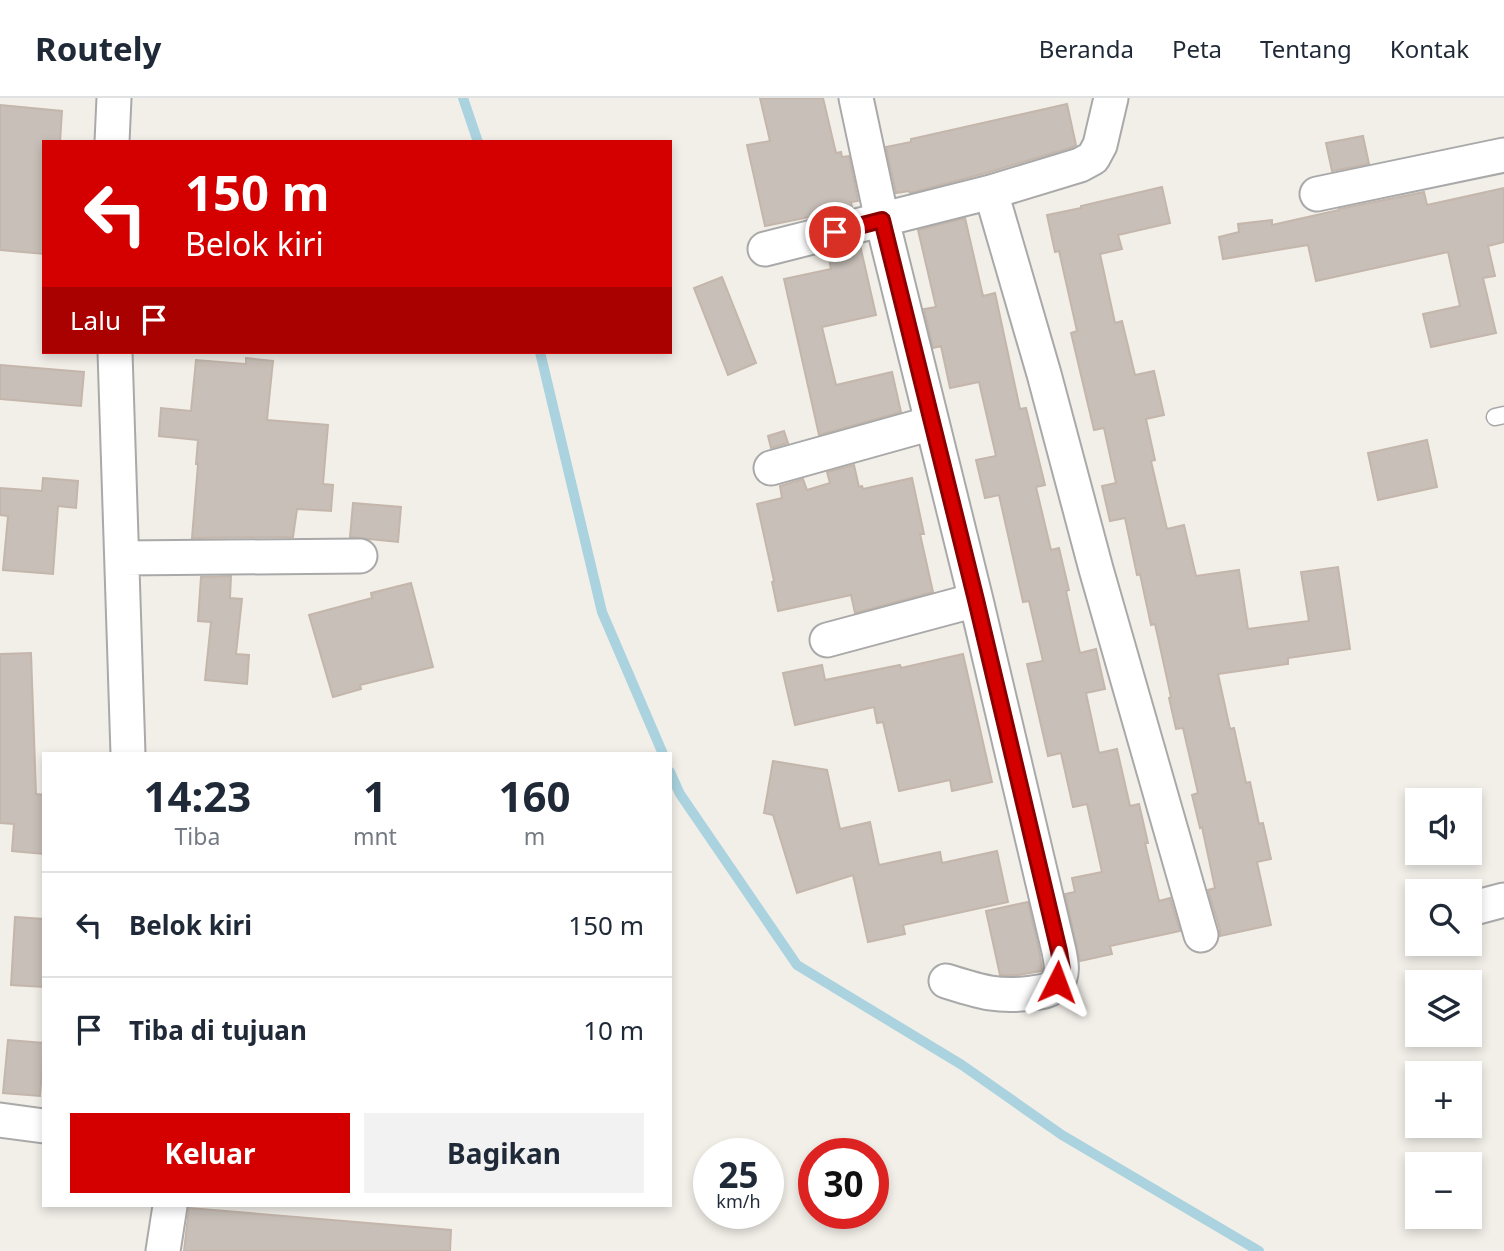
<!DOCTYPE html>
<html lang="id">
<head>
<meta charset="utf-8">
<style>
  body { margin:0; font-family:"Noto Sans",sans-serif; background:#f2f2f3; color:#1f2937; height:100vh; display:flex; flex-direction:column; font-size:26px; white-space:nowrap }
  * { box-sizing:border-box; margin:0 }
  p { font-size:23px; color:#747a83 }
  .icon { flex:none; width:38px; height:38px; fill:none; stroke:currentColor; stroke-width:2; stroke-linecap:round; stroke-linejoin:round }
  .map { position:relative; flex:1; overflow:hidden }
  .drawer { position:absolute; left:42px; top:654px; width:630px; height:455px; display:flex; flex-direction:column; background:#fff; border-radius:0px; box-shadow:0 4px 10px #0003 }
  .drawer>* { flex:none }
  .top-card { position:absolute; left:42px; top:42px; width:630px; height:214px; border-radius:0px; box-shadow:0 4px 10px #0003; background:#d40000; color:#fff; overflow:hidden }
  .fabs { position:absolute; left:1405px; top:690px; display:grid; gap:14px }
  .fabs a { display:grid; place-items:center; width:77px; height:77px; border-radius:0px; background:#fff; box-shadow:0 4px 10px #0003; font-size:35px }
  .speed { position:absolute; left:693px; top:1040px; display:flex; gap:14px; font-size:35px; font-weight:700; text-align:center }
  .speed>* { display:grid; place-content:center; width:91px; height:91px; border-radius:50%; background:#fff; box-shadow:0 4px 10px #0003; line-height:1 }
  .speed small { font-size:18px; font-weight:400 }
  .speed .limit { border:10px solid #d22; background:#fff; color:#111 }
  .pin { position:absolute; display:grid; place-items:center; width:60px; height:60px; color:#fff; margin:-30px; border:4px solid #fff; border-radius:50%; box-shadow:0 2px 7px #0007 }
  .me { position:absolute; width:77px; margin:-38px; rotate:3deg; stroke-linejoin:round; filter:drop-shadow(0 0 5px #0008) }
  .turn { display:flex; align-items:center; gap:24px; height:147px; padding:0 28px; font-size:32px }
  .turn .icon { width:91px; height:91px; stroke-width:2.5 }
  .turn b { display:block; font-size:49px; line-height:60px }
  .then { display:flex; align-items:center; height:66px; padding:0 28px; background:#0003; gap:14px; font-size:26px }
  .eta { display:flex; justify-content:space-evenly; align-items:center; height:119px; text-align:center }
  .eta b { font-size:42px; font-weight:700; line-height:49px }
  .primary-button { display:flex; gap:14px; margin-top:auto; padding:14px 28px }
  .primary-button a { flex:1; height:80px; border-radius:0px; background:#d40000; color:#fff; font-size:28px; font-weight:700; line-height:80px; text-align:center }
  .primary-button a+a { background:#f2f2f3; color:#1f2937 }
  ul { padding:0; list-style:none }
  li { display:flex; align-items:center; gap:21px; height:105px; padding:0 28px; border-top:2px solid #e0e1e3 }
  li div { flex:1 }
  li b { display:block; font-size:26px }
  li em { font-style:normal }
  header { display:flex; align-items:center; gap:42px; box-sizing:border-box; height:98px; padding:0 35px; background:#fff; border-bottom:2px solid #e0e1e3 }
  header strong { font-size:33px }
  nav { display:flex; gap:38px; margin-inline-start:auto; font-size:24px }
  .map>svg:first-child { display:block }
  .lines { fill:none; stroke-linecap:round; stroke-linejoin:round }
  .stream { stroke:#aad3df; stroke-width:10 }
  .building { fill:#c7bfb8; stroke:#c4b6ab; stroke-width:2 }
  .service-casing { stroke:#a9a9a9; stroke-width:19 }
  .minor-casing { stroke:#a9a9a9; stroke-width:37 }
  .service { stroke:#fff; stroke-width:16 }
  .minor { stroke:#fff; stroke-width:33 }
  .route-casing { stroke:#8a0000; stroke-width:18 }
  .route { stroke:#d40000; stroke-width:12 }
</style>
</head>
<body>
<header>
<strong>Routely</strong>
<nav><a>Beranda</a><a>Peta</a><a>Tentang</a><a>Kontak</a></nav>
</header>
<div class="map">
<svg width="1504" height="1153" viewBox="0 0 1504 1153">
  <rect width="100%" height="100%" fill="#f2efe9"/>
  <g class="lines">
    <path class="stream" d="M463,0L478,44
      M540,254L602,514L663,656
      M670,674L680,696L797,867L962,967L1062,1037L1259,1153"/>
  </g>
  <path class="building" d="M760,0H823L836,55L841,54L842,59L849,58L858,103L851,104L852,109L819,117L765,128L747,47L770,43Z
    M1067,6L1076,47L1073,49L986,75L910,95L909,93L896,95L886,49L911,44V41Z
    M0,7L62,13L60,44H44V156L0,152Z
    M1363,38L1369,66L1332,73L1326,45Z
    M1162,89L1170,125L1118,137L1122,151L1100,156L1115,225L1122,223L1135,277L1154,273L1164,317L1146,321L1155,362L1151,363L1167,431L1184,427L1196,478L1239,472L1248,531L1309,523L1301,474L1338,469L1350,551L1288,560V566L1218,576L1230,631L1234,630L1246,685L1250,684L1259,726L1263,725L1271,761L1257,764L1271,827L1220,838V832L1208,792L1215,790L1202,729L1200,730L1192,697L1198,695L1183,630L1176,631L1169,600L1171,599L1155,526L1151,527L1140,476L1137,477L1125,420L1110,423L1102,388L1116,385L1104,330L1094,332L1071,235L1077,233L1059,153L1055,154L1047,117L1081,110V108Z
    M1504,90V144L1488,148L1495,178L1483,180L1496,235L1431,249L1423,216L1460,208L1448,154L1316,183L1308,147L1223,161L1219,139L1239,134L1238,126L1272,122V127L1339,112V111L1424,94L1427,107Z
    M965,120L983,198L995,195L1020,311L1026,310L1045,387L1036,389L1051,452L1059,450L1069,492L1066,493L1080,555L1096,551L1105,591L1086,595L1099,655L1117,651L1130,708L1139,706L1148,745H1145L1159,803L1170,800L1180,833L1110,848L1112,856L1080,863L1065,796L1075,794L1072,780L1102,774L1087,706L1073,709L1061,655L1048,658L1027,566L1043,563L1029,503L1023,504L999,397L985,400L976,362L996,358L979,284L950,290L941,248L933,250L924,211L936,209L918,132Z
    M860,147L876,217L822,229L836,287L892,274L901,314L819,337L784,181L831,171L828,155Z
    M722,179L756,265L728,277L694,190Z
    M246,260L273,263L267,322L328,327L323,386L333,387L331,413L297,411L293,439L192,440L198,366H196L198,342L159,338L161,310L191,313L196,262L246,266Z
    M0,267L84,274L81,308L0,301Z
    M784,333L788,345L771,350L768,338Z
    M1427,342L1437,389L1378,402L1368,355Z
    M854,367L859,389L862,388L863,391L912,380L924,436H920L933,494L855,515L851,497L778,513L772,484L774,483L757,406L782,400L780,388L803,381L807,392L830,385L827,374Z
    M43,380L78,383L76,410L58,408L53,476L3,472L8,418L0,417V390L42,393Z
    M353,405L401,409L398,444L350,439Z
    M231,478L230,500L242,501L236,556L249,557L247,586L205,582L211,524L198,523L201,479Z
    M411,485L433,569L360,587L361,591L333,599L309,517L372,500L371,495Z
    M31,555L36,696L44,697V756L12,753L14,726L0,725V556Z
    M963,556L992,684L952,693L950,682L899,693L883,624L877,625L874,609L795,627L783,575L822,567L825,582L900,567L901,570Z
    M773,663L827,672L840,731L870,724L879,767L940,754L942,765L997,753L1008,804L903,827L905,836L868,844L853,777L797,795L773,717L764,715Z
    M1028,804L1040,857L1042,873L1018,877H1000L986,813Z
    M15,819L44,821V889L11,887Z
    M8,942L44,945L40,998L3,995Z
    M189,1110L451,1132L450,1153H184Z"/>
  <g class="lines">
    <g class="service-casing">
      <path id="service" d="M1495,319L1504,317"/>
    </g>
    <g class="minor-casing">
      <path id="minor" d="M856,0L882,122L976,502L1059,853C1061,864 1064,875 1057,885C1051,893 1041,894 1032,895C997,900 978,893 946,883
        M112,44L114,0
        M991,94L1044,276L1096,471L1201,837
        M1317,96L1504,57
        M765,151L991,94L1080,67L1093,60L1100,47L1111,0
        M115,254L128,656
        M771,370L932,325
        M122,460L360,458
        M827,542L976,502
        M1470,811L1504,802
        M0,1022L44,1028
        M163,1153L170,1108"/>
    </g>
    <use href="#service" class="service"/>
    <use href="#minor" class="minor"/>
  </g>
  <g class="lines">
    <g class="route-casing">
      <path id="route" d="M835,134L882,122L976,502L1059,853L1062,872L1057,884"/>
    </g>
    <use href="#route" class="route"/>
  </g>
</svg>
<div class="fabs">
<a><svg class="icon" aria-label="sound" viewBox="0 0 24 24"><path d="M4 9h4l5-4v14l-5-4H4zM17 9q2 3 0 6"/></svg></a>
<a><svg class="icon" aria-label="search" viewBox="0 0 24 24"><circle cx="10" cy="10" r="6"/><path d="M15 15l6 6"/></svg></a>
<a><svg class="icon" aria-label="layers" viewBox="0 0 24 24"><path d="M12 4l9 5-9 5-9-5zM3 14l9 5 9-5"/></svg></a>
<a>+</a>
<a>−</a>
</div>
<div class="speed"><div>25<small>km/h</small></div><div class="limit">30</div></div>
<div class="pin" style="left:835px;top:134px;background:#d93025"><svg class="icon" aria-label="arrive" viewBox="0 0 24 24"><path d="M6 21V4h12l-3 4 3 4H6"/></svg></div>
<svg class="me" style="left:1057px;top:884px" viewBox="-20 -20 40 40"><path d="M0-17L14 15 0 8-14 15z" fill="#d40000" stroke="#fff" stroke-width="4"/></svg>
<div class="top-card">
<div class="turn"><svg class="icon" aria-label="left" viewBox="0 0 24 24"><path d="M17 20v-9H6M10 6l-5 5 5 5"/></svg><div><b>150 m</b>Belok kiri</div></div>
<div class="then">Lalu<svg class="icon" aria-label="arrive" viewBox="0 0 24 24"><path d="M6 21V4h12l-3 4 3 4H6"/></svg></div>
</div>
<section class="drawer">
<div class="eta">
<div><b>14:23</b><p>Tiba</p></div>
<div><b>1</b><p>mnt</p></div>
<div><b>160</b><p>m</p></div>
</div>
<ul>
<li><svg class="icon" aria-label="left" viewBox="0 0 24 24"><path d="M17 20v-9H6M10 6l-5 5 5 5"/></svg><div><b>Belok kiri</b></div><em>150 m</em></li>
<li><svg class="icon" aria-label="arrive" viewBox="0 0 24 24"><path d="M6 21V4h12l-3 4 3 4H6"/></svg><div><b>Tiba di tujuan</b></div><em>10 m</em></li>
</ul>
<div class="primary-button"><a>Keluar</a><a>Bagikan</a></div>
</section>
</div>
</body>
</html>
